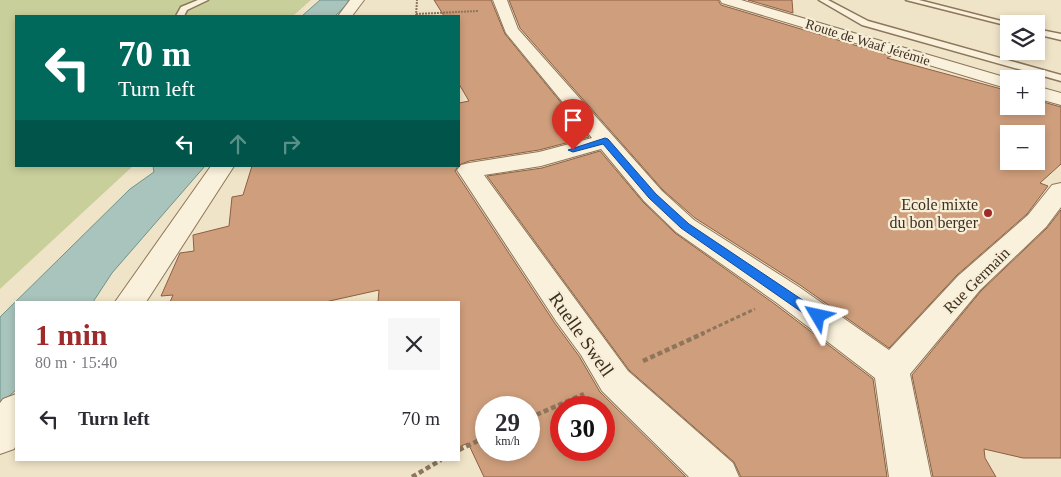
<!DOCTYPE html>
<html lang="en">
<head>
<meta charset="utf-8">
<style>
  body { margin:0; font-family:Georgia,serif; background:#f7f7f7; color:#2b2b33; height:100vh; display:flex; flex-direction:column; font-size:19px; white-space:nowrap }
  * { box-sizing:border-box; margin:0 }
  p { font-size:16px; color:#7c7c81 }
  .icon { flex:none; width:28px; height:28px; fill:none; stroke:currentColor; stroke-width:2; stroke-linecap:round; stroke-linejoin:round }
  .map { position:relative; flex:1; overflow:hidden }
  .details { position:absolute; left:15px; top:301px; width:445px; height:160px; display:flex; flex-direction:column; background:#fff; border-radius:0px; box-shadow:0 2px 8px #0003 }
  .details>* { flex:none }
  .guide { position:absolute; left:15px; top:15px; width:445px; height:152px; border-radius:0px; box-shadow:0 2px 8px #0003; background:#00695c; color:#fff; overflow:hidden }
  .buttons { position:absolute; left:1000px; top:15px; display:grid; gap:10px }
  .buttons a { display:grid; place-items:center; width:45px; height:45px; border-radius:0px; background:#fff; box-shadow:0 2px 8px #0003; font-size:25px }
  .speed { position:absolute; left:475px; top:396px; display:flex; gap:10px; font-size:25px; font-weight:700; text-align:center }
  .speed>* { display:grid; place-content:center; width:65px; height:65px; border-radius:50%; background:#fff; box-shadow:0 2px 8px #0003; line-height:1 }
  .speed small { font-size:12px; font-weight:400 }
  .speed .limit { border:8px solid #d22; background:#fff; color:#111 }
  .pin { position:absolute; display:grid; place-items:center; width:42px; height:42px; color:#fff; margin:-51px -21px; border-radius:50% 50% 50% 0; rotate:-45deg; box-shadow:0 0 5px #0007 }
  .pin .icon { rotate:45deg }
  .me { position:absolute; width:55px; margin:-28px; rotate:306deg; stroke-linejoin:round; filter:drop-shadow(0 0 4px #0008) }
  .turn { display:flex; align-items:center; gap:18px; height:105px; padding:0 20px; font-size:22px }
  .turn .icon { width:65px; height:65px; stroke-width:2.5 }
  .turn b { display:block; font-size:35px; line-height:42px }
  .lanes { display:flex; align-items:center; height:48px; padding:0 20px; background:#0003; justify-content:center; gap:25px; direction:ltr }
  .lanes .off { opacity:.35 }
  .round { display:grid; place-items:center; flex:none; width:52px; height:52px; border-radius:0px; background:#f7f7f7 }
  .summary { display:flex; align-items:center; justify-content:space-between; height:85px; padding:0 20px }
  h1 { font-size:30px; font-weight:700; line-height:38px; color:#9e2a2b }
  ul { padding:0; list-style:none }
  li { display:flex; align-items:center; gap:15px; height:65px; padding:0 20px }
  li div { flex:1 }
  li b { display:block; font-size:19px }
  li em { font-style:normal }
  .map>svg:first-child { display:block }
  .green { fill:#c9cf9b }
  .water { fill:#a9c4bc; stroke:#6f938a }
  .building { fill:#cf9f7d; stroke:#8d5f41; fill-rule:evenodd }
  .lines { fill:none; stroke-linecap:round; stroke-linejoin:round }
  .service-casing { stroke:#8d765c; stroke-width:3 }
  .minor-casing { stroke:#8d765c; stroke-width:2 }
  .tertiary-casing { stroke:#8d765c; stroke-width:2 }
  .path-far2 { stroke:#8d765c; stroke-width:2; stroke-dasharray:2 1; stroke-linecap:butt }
  .path-far1 { stroke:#8d765c; stroke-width:3; stroke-dasharray:4 2.5; stroke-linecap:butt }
  .path { stroke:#8d765c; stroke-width:4.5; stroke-dasharray:5 3; stroke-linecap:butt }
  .service { fill:#faf1dc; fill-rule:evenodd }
  .minor { fill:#faf1dc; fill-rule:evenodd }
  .tertiary { fill:#faf1dc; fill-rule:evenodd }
  .route { fill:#1a73e8; stroke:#114b97 }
  .poi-dot { fill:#9e2a2b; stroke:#f7eed8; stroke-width:2 }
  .labels { text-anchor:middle; stroke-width:4.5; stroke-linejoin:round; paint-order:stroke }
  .far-street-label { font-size:14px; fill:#3d2e20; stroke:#f7eed8 }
  .poi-label { font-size:16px; fill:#3d2e20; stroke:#f7eed8; text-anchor:end }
  .street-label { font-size:16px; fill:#3d2e20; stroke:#f7eed8 }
  .near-street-label { font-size:19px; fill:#3d2e20; stroke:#f7eed8 }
</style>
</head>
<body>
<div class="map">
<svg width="1061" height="477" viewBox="0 0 1061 477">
  <rect width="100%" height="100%" fill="#f0e4c8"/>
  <path class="green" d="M0,0H311L293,16H16V166H133L0,289Z"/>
  <path class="water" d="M320,0H352L335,16H302Z
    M153,166H205L112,273L93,302H16V390L0,404V317L130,189L154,172Z"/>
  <path class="building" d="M434,0H491L505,34L589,137L539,150L469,161L459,165V103L469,101L459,84V16H444Z
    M509,0H718L721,5L891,56L887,58L1009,91V106H1036V100L1061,107V164L1040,183L1048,186L1027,214L957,275L889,348L800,285L695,218L663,190L520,28ZM1009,134H1036V161H1009Z
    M748,0H792L793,13Z
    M600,151L643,202L675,233L776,305L873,379L887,477H741L734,462L629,370L487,176L542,168Z
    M252,166H458L455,171L554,322L579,356L600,392L686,477H484L468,443L459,447V302H378L379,290L325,302H170L173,295L161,296L180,253L194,251L193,235L229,226L232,197L243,195ZM486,408H529V450H486ZM561,408H604V450H561Z
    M1061,210V458H1023L984,449L985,458L996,477H933L912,375L981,291L1047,228Z"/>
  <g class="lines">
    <g class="service-casing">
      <path id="service" d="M198,0H208L187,10L184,16H176L181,7Z
        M819,0H828L868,21L1061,75V81L862,25Z
        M906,0H919L1013,24H1009V26Z
        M1036,29L1061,34V40L1036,34Z"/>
    </g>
    <g class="minor-casing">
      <path id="minor" d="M350,0H364L352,16H338Z
        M493,0H507L518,29L662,191L694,220L799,287L889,350L958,276L1028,215L1052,185L1061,183V207L1046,227L980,290L910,374L931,477H889L875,378L777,303L676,232L644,201L601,149L541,166L484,175L628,371L733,463L739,477H689L602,391L581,355L556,321L457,170L461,165L469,163L539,152L592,138L506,33Z
        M211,166H234L146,302H115Z
        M16,394V445L14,449L0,454V403L3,399Z"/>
    </g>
    <g class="tertiary-casing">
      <path id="tertiary" d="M720,0H741L1011,79H1009V89L722,3Z
        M1036,86L1061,93V105L1036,98Z"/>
    </g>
    <path class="path-far2" d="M416,14L478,11
      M416,16L417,0"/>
    <path class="path-far1" d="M701,334L755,309"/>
    <path class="path" d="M643,361L704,333
      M529,418L584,394
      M459,450L486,437
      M412,477L441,460"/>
    <use href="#service" class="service"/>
    <use href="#minor" class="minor"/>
    <use href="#tertiary" class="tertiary"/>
  </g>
  <path class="route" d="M605,138L608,139L656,194L689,224L822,313L824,316L822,320H813L681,228L649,198L603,144L573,152L568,150Z"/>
  <circle class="poi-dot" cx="988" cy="213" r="5"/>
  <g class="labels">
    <g class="far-street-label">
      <text transform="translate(868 42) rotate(17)" y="5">Route de Waaf Jérémie</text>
    </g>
    <g class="poi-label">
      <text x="978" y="210">Ecole mixte<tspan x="978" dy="18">du bon berger</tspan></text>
    </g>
    <g class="street-label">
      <text transform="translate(976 280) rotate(-45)" y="6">Rue Germain</text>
    </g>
    <g class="near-street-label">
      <text transform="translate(582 334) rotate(55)" y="7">Ruelle Swell</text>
    </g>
  </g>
</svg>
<div class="buttons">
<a><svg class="icon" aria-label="layers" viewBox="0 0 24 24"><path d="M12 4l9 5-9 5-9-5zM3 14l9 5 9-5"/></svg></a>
<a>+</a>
<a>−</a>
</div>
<div class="speed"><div>29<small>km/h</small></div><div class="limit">30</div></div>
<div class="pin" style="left:573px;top:150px;background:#d93025"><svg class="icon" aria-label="arrive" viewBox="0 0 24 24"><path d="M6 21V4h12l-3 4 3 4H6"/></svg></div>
<svg class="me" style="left:818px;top:316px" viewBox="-20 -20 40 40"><path d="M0-17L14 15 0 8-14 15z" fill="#1a73e8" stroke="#fff" stroke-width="4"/></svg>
<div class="guide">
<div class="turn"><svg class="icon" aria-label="left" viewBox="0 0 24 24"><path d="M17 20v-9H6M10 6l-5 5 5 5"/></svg><div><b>70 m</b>Turn left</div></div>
<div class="lanes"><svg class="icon" aria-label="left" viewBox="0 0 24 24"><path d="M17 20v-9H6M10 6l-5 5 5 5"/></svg><svg class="icon off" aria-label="ahead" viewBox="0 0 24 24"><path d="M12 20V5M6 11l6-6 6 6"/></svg><svg class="icon off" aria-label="right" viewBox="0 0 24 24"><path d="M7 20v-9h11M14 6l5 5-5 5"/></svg></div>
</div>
<section class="details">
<div class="summary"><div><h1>1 min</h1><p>80 m · 15:40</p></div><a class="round"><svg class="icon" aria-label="close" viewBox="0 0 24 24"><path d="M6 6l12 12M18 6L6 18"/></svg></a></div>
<ul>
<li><svg class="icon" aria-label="left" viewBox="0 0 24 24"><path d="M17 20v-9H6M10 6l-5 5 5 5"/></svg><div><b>Turn left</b></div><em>70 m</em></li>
</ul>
</section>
</div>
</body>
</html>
